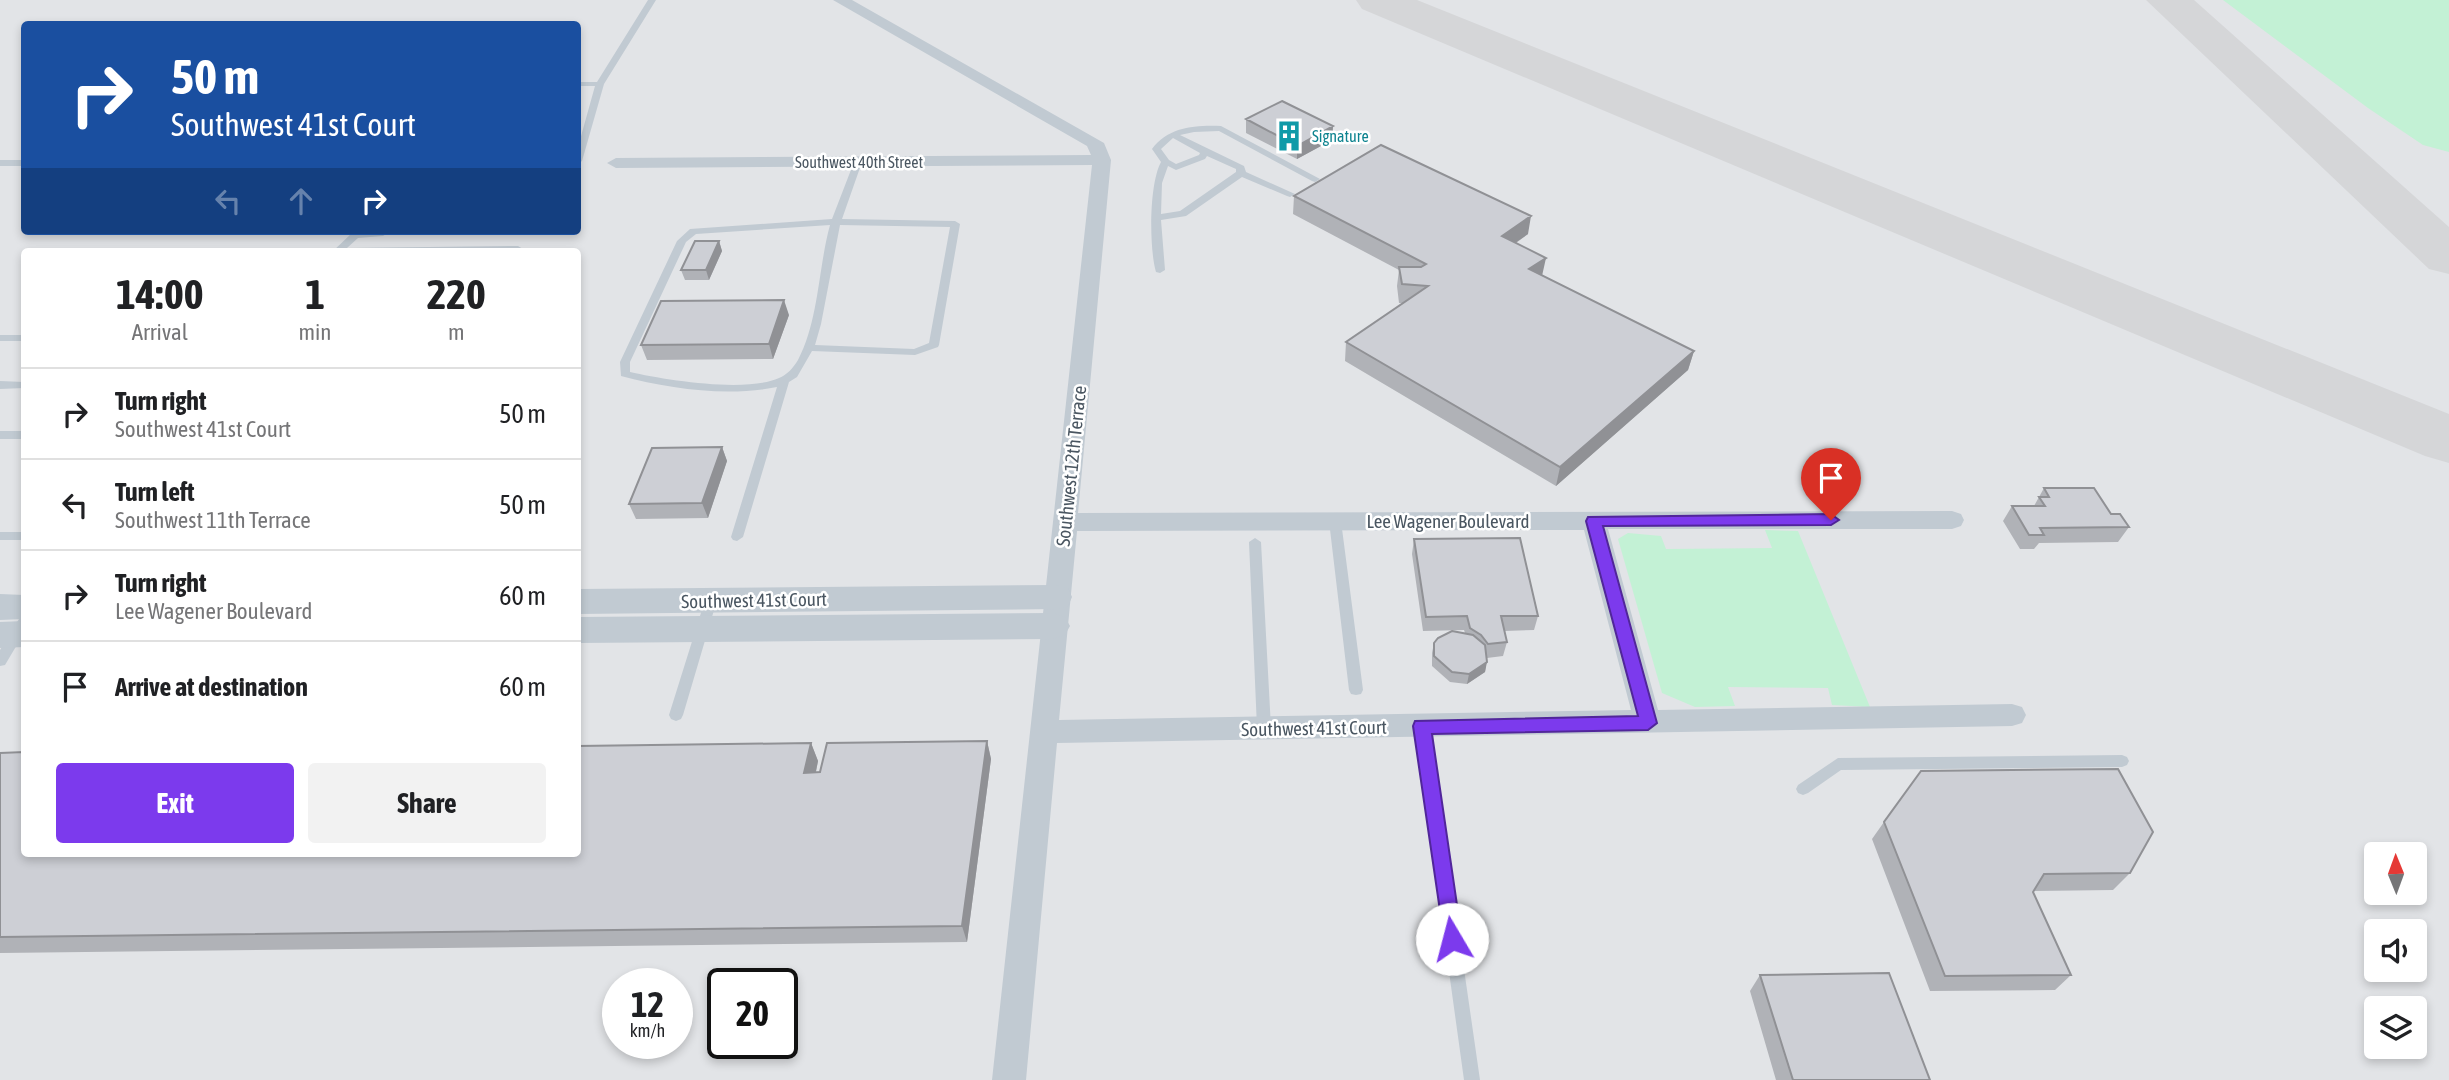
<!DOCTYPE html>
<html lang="en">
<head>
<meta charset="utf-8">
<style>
  body { margin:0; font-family:"Asap Condensed",sans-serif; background:#f2f2f2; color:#202124; height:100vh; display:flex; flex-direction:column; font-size:26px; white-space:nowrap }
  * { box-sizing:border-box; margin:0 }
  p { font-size:23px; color:#757577 }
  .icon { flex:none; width:38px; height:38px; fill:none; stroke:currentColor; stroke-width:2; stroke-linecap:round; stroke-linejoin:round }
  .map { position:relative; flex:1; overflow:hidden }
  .drawer { position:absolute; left:21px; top:248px; width:560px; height:609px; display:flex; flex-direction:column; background:#fff; border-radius:7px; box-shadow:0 4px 10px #0003 }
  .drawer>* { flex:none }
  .top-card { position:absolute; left:21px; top:21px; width:560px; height:214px; border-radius:7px; box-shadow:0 4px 10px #0003; background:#1a4fa0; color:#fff; overflow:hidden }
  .needle { width:46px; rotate:359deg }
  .buttons { position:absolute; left:2364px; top:842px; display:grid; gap:14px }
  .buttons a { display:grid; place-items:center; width:63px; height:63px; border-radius:7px; background:#fff; box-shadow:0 4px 10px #0003; font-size:35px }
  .speed { position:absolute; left:602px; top:968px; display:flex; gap:14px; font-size:35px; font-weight:700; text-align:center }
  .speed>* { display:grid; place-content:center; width:91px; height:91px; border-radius:50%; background:#fff; box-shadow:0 4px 10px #0003; line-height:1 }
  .speed small { font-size:18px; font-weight:400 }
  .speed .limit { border:4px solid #111; border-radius:10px; background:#fff; color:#111 }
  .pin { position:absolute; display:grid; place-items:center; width:60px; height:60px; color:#fff; margin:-72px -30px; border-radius:50% 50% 50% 0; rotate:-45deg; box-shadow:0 0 7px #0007 }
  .pin .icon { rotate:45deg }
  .me { position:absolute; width:77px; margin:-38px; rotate:352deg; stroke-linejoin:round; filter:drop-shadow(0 0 5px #0008) }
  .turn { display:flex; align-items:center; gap:24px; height:147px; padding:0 35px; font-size:32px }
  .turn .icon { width:91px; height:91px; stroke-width:2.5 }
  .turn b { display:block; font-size:49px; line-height:60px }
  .lanes { display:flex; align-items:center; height:66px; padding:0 35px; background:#0003; justify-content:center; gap:35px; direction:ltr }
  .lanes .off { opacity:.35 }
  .eta { display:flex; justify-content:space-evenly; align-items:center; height:119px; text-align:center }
  .eta b { font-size:42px; font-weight:700; line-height:49px }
  .cta { display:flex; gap:14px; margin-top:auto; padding:14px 35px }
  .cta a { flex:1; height:80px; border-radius:7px; background:#7c3aed; color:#fff; font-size:28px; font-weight:700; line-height:80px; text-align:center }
  .cta a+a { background:#f2f2f2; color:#202124 }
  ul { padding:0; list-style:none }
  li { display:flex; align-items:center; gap:21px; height:91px; padding:0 35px; border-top:2px solid #e0e0e0 }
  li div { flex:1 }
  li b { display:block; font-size:26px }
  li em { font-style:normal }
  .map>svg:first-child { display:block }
  .airport { fill:#e2e4e7; fill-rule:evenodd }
  .green { fill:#c3f1d5 }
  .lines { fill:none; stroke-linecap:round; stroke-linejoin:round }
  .taxiway { fill:#d5d6d8; fill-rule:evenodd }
  .service { fill:#c1cad2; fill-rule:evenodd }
  .minor { fill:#c1cad2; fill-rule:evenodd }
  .tertiary { fill:#c1cad2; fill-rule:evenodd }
  .wall { fill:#b0b2b7 }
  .shaded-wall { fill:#909195 }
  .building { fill:#cdcfd5; stroke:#909195; stroke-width:2 }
  .route { fill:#7c3aed; stroke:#51269a; stroke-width:2 }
  .labels { text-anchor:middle; stroke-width:5; stroke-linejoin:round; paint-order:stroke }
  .far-culture-label { font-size:16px; fill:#0d838f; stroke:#fff; text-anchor:start }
  .far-street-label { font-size:16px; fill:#4a5661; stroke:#fff }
  .street-label { font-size:19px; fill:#4a5661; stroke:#fff }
</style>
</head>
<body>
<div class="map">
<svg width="2449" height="1080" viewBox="0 0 2449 1080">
  <rect width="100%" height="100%" fill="#f5f3f3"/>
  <path class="airport" d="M0,0H2449V1080H0ZM24,24H578V231H24ZM24,252H578V854H24ZM2376,854H2415V892H2376ZM2376,931H2415V970H2376ZM618,984H677V1043H618ZM723,984H782V1043H723ZM2376,1008H2415V1046H2376Z"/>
  <path class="green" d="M2223,0H2449V152L2423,145L2368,108Z
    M1765,530L1798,531L1870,707L1832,705L1828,688L1728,687L1735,706L1695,707L1662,693L1618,539L1628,533L1661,536L1666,549L1772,548Z"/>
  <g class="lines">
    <path class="taxiway" d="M1356,0H1417L2449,414V463L2425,456L1362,9Z
      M2146,0H2194L2449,227V274L2429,269Z"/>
    <path class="service" d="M648,0H656L604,84L582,161L578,164V147L595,86H578V82H597Z
      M1221,126L1320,179L1315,182L1312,181L1219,131L1194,132L1180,135L1244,166L1246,172L1295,194L1290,197L1287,196L1242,177L1186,216L1161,220L1165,270L1160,273L1156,272C1149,248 1149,184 1161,162L1152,149C1168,127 1195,125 1221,126ZM1173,138L1200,153L1199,155L1176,164L1169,160L1161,149ZM1207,156L1236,169V172L1180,211L1161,214L1162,183L1168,166L1176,170L1205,159Z
      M858,159L862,162L842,219L955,221L960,224L939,345L938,347L915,355L812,351L797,377L789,382L743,537L737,541L733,540L731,537L777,387C727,397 670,389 621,376L620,362L677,241L690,229L832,219L854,162ZM830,225C818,269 819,320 798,360C793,368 787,375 779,378C746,393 665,380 630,372V362L686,242L696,234ZM840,225L950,227L929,343L914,349L815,345L821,324Z
      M0,160H24V166H0Z
      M371,231H386L388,233L383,236L358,238L347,248L518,246L523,249L518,252H332L352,233Z
      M418,231H520L521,232L516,235H422L419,234Z
      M0,335H24V341H0Z
      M0,381L24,382V388L0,389Z
      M0,431H24V439H0Z
      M1335,517L1341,521L1363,690L1361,694L1356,695L1351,694L1349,690L1329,521Z
      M0,532H24V540H0Z
      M1255,538L1261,542L1271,728L1269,732L1264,734L1259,732L1257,728L1249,542Z
      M711,595L716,597L717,600L683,715L681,719L676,721L671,719L669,715L705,600L706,597Z
      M24,618V633L5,665L0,666V650L19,619Z
      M1422,720L1427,722L1429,726L1480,1080H1464L1415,726L1417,722Z
      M2122,755L2127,757L2129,761L2127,765L2122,767L1841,770L1808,793L1803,795L1798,793L1796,789L1798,785L1838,758Z"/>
    <path class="minor" d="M833,0H852L1104,143L1111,160L1078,513L1952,511L1961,514L1964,520L1961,526L1952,529H1608L1658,710L2012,704L2022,707L2026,715L2022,723L2012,726L1057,743L1026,1080H992L1092,165L616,168L607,163L616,158L1091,155L1087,146ZM1584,530L1631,710L1059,720L1077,531Z"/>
    <path class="tertiary" d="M1056,585L1068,588L1072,597L1068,606L1056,609L578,614V589Z
      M0,594L24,595V619L0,620Z
      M1053,613L1065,617L1070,626L1065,635L1053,639L578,643V617Z
      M24,621V647L0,648V622Z"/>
  </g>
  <path class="wall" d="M1246,119L1333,126L1332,140L1297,159L1246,133Z
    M1294,196L1528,234L1516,243L1542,275L1694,351L1688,370L1556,486L1345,361L1346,342L1403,303H1399L1397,286L1399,270L1293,214Z
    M719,241L722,251L709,280H685L681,270Z
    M789,315L773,359L647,360L641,345Z
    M722,447L727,461L708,518L636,519L629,504Z
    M2044,488L2111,514L2129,527L2118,542L2039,543L2034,549H2020L2003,521L2012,506H2034Z
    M1414,539L1538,616L1534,630L1504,631L1507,642L1503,656L1487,658L1485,672L1467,684L1450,682L1432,666V653L1434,643L1465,633L1464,630L1423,631L1412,554Z
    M987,741L991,759L967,942L0,953V753L24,854L811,743L818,761L816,772Z
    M1884,822L2130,873L2113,890L2034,891L2033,892L2071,975L2055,990L1930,991L1872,839Z
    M1760,975L1930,1080H1776L1750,991Z"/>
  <path class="shaded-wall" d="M1333,126L1332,140L1297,159V146Z
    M1531,216L1528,234L1499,254L1502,236Z
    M719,241L722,251L709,280L706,270Z
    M1546,258L1542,276L1529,269Z
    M784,300L789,315L773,359L769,344Z
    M1694,351L1688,370L1556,486L1560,467Z
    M722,447L727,461L708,518L702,503Z
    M1487,662L1485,672L1467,684L1469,674Z
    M987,741L991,759L967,942L962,926Z
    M811,743L818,761L812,790L804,773Z"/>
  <path class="building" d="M1282,101L1333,126L1297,146L1246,119Z
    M1381,145L1531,216L1502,236L1546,258L1529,269L1694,351L1560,467L1346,342L1428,286L1402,284L1399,267H1421L1426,264L1294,196Z
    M695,241H719L706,270H681Z
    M784,300L769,344L641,345L661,301Z
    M722,447L702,503L629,504L652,448Z
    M2044,488H2094L2111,514H2120L2129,527L2040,528L2044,535H2029L2012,506H2045L2039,497H2049Z
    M1520,538L1538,616H1501L1507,642L1488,644L1481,635L1470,628L1467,616L1426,617L1414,539Z
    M1452,631L1473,635L1485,645L1487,662L1469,674L1452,672L1434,656V643L1438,638Z
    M987,741L962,926L0,937V753L24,752V854H578V746L811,743L804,773L820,772L827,743Z
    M2118,769L2153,832L2130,873L2044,874L2033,892L2071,975L1945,976L1884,822L1921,771Z
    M1889,973L1930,1080H1793L1760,975Z"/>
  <path class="route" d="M1831,514L1839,520L1831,525L1603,526L1657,723L1648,730L1432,734L1462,939L1459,945L1452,948L1445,945L1413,726L1415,721L1638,716L1586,521L1588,517Z"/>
  <defs>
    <g id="building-bare" transform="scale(2.415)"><path d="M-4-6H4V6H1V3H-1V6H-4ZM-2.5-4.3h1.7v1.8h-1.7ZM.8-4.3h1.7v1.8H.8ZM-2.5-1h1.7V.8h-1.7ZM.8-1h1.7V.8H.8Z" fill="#0f9aa8" stroke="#fff" stroke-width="2.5" paint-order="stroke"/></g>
  </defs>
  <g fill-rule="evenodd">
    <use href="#building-bare" x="1289" y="136"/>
  </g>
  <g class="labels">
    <g class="far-culture-label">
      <text x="1312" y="142">Signature</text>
    </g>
    <g class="far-street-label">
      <text x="859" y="168">Southwest 40th Street</text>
    </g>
    <g class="street-label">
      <text transform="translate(1071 466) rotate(-84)" y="7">Southwest 12th Terrace</text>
      <text x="1448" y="528">Lee Wagener Boulevard</text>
      <text transform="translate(754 600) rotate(-1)" y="7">Southwest 41st Court</text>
      <text transform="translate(1314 728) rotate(-1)" y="7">Southwest 41st Court</text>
    </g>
  </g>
</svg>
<div class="buttons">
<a><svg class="needle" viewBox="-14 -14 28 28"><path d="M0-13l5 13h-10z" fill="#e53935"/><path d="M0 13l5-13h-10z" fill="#757577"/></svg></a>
<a><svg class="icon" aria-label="sound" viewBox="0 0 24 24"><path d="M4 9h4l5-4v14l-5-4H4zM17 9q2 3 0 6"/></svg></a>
<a><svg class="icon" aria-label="layers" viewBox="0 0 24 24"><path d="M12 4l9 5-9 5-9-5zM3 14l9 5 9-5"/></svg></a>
</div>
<div class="speed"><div>12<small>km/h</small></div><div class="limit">20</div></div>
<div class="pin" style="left:1831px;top:520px;background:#d93025"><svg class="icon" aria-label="arrive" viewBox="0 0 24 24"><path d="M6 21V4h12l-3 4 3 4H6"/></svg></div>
<svg class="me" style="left:1452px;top:939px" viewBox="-20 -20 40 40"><circle r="19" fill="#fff"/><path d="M0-13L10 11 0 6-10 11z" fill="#7c3aed"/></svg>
<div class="top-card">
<div class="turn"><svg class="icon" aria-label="right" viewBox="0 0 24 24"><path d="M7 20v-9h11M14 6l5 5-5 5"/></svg><div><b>50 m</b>Southwest 41st Court</div></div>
<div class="lanes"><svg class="icon off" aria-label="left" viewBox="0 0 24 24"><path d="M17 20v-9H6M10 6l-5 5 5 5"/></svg><svg class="icon off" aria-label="ahead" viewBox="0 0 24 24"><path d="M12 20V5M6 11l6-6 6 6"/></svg><svg class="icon" aria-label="right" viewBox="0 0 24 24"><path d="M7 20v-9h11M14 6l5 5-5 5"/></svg></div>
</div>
<section class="drawer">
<div class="eta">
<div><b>14:00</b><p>Arrival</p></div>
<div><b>1</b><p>min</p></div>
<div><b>220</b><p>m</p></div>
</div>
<ul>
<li><svg class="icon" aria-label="right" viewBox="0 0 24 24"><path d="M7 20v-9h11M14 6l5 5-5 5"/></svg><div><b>Turn right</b><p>Southwest 41st Court</p></div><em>50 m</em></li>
<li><svg class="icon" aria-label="left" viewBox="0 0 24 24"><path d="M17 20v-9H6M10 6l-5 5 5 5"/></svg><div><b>Turn left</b><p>Southwest 11th Terrace</p></div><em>50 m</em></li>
<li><svg class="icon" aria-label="right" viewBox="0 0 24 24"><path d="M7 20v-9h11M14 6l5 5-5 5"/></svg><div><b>Turn right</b><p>Lee Wagener Boulevard</p></div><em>60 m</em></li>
<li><svg class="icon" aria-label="arrive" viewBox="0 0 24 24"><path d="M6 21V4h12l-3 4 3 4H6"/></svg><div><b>Arrive at destination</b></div><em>60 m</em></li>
</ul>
<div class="cta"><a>Exit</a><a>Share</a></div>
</section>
</div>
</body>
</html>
